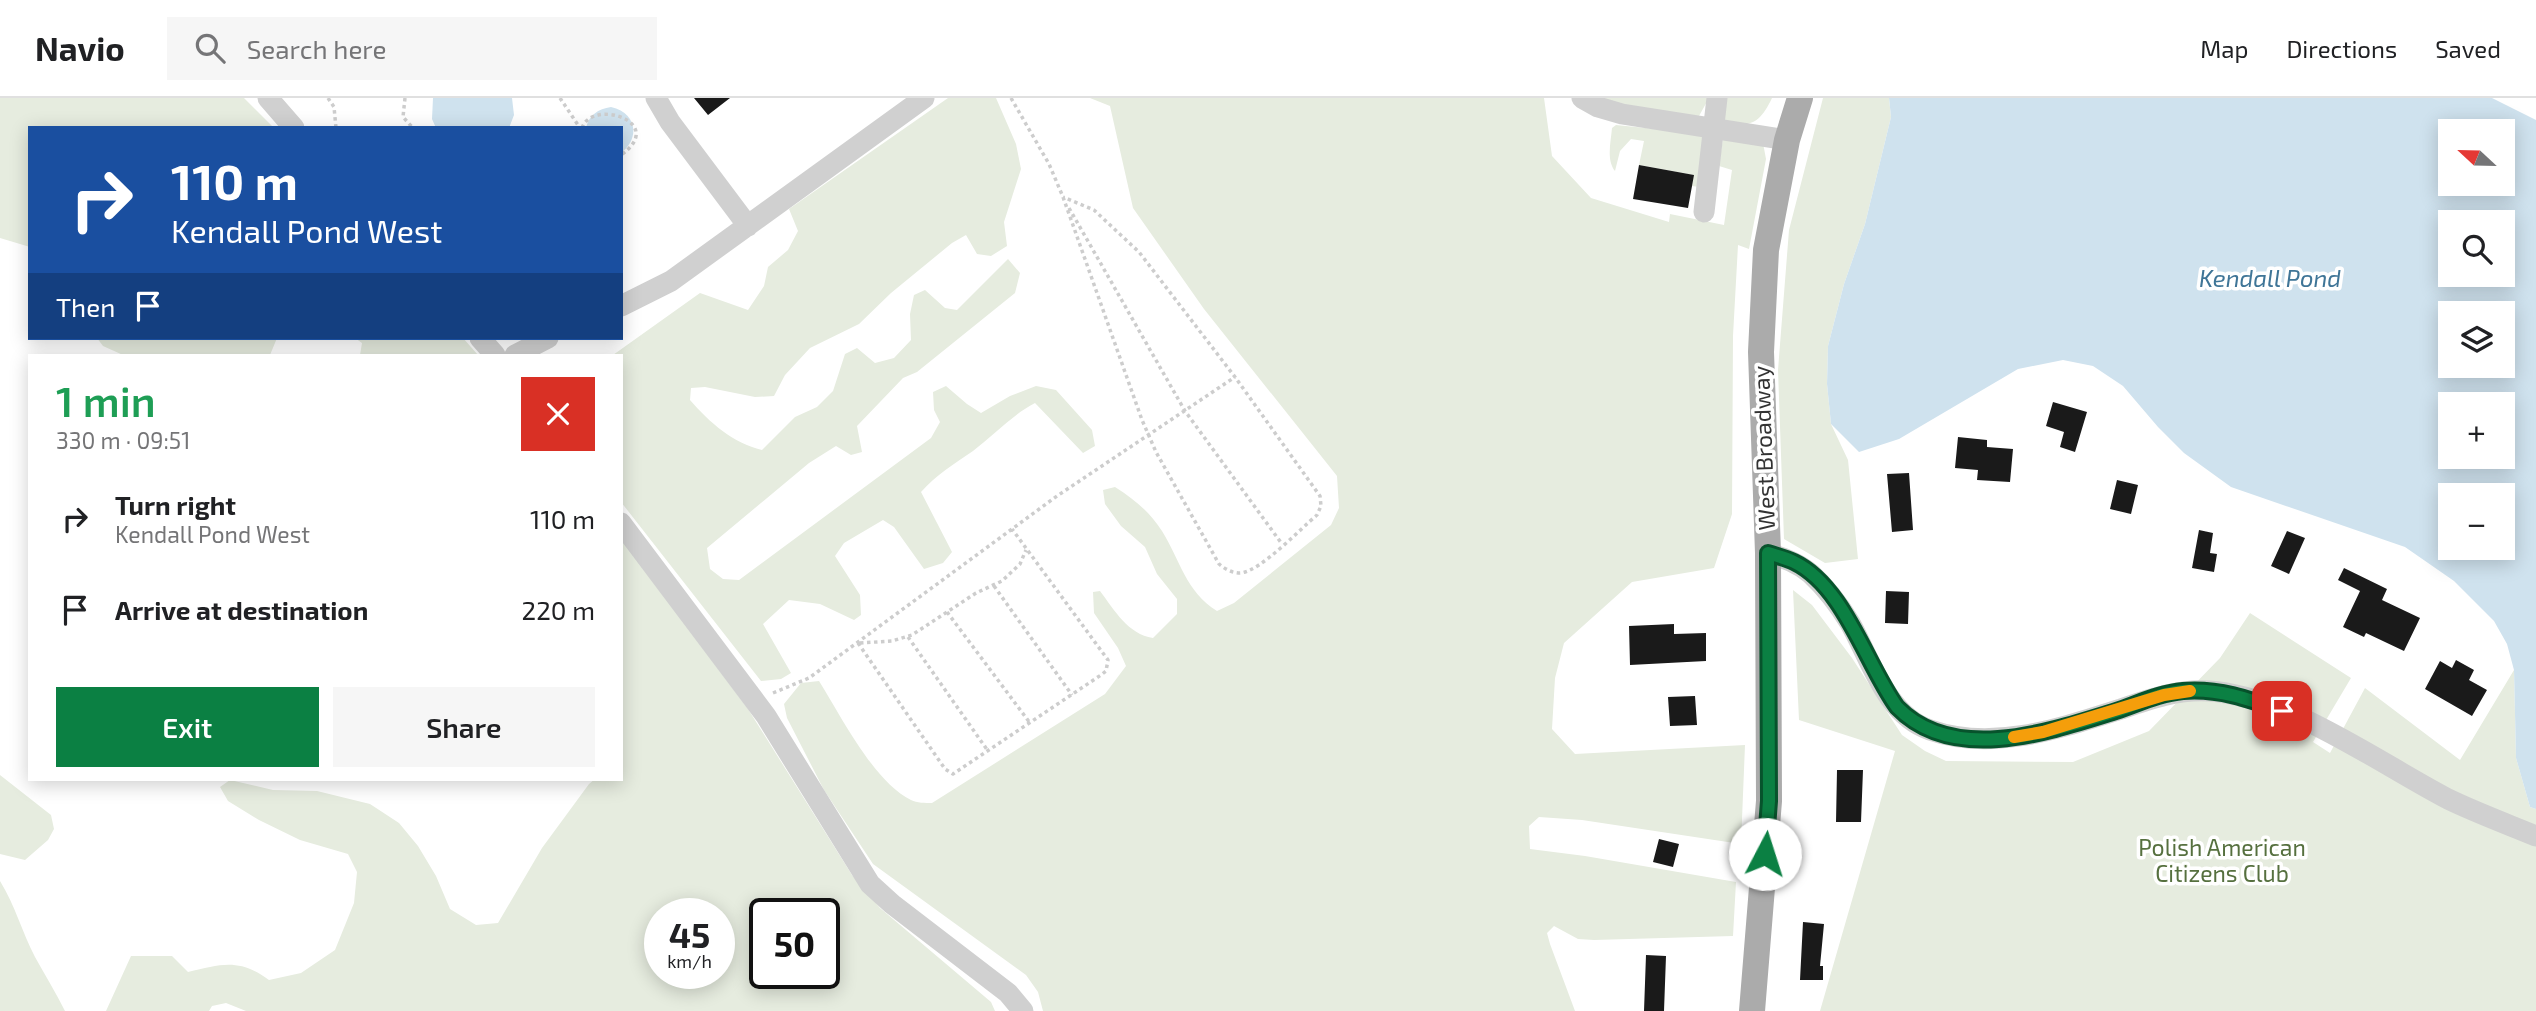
<!DOCTYPE html>
<html lang="en">
<head>
<meta charset="utf-8">
<style>
  body { margin:0; font-family:"Exo 2",sans-serif; background:#f6f6f6; color:#202124; height:100vh; display:flex; flex-direction:column; font-size:26px; white-space:nowrap }
  * { box-sizing:border-box; margin:0 }
  p { font-size:23px; color:#757577 }
  .icon { flex:none; width:38px; height:38px; fill:none; stroke:currentColor; stroke-width:2; stroke-linecap:round; stroke-linejoin:round }
  .map { position:relative; flex:1; overflow:hidden }
  .panel { position:absolute; left:28px; top:256px; width:595px; height:427px; display:flex; flex-direction:column; background:#fff; border-radius:0px; box-shadow:0 4px 18px #0003 }
  .panel>* { flex:none }
  .hud { position:absolute; left:28px; top:28px; width:595px; height:214px; border-radius:0px; box-shadow:0 4px 18px #0003; background:#1a4fa0; color:#fff; overflow:hidden }
  .needle { width:46px; rotate:292deg }
  .fabs { position:absolute; left:2438px; top:21px; display:grid; gap:14px }
  .fabs a { display:grid; place-items:center; width:77px; height:77px; border-radius:0px; background:#fff; box-shadow:0 4px 18px #0003; font-size:35px }
  .speed { position:absolute; left:644px; top:800px; display:flex; gap:14px; font-size:35px; font-weight:700; text-align:center }
  .speed>* { display:grid; place-content:center; width:91px; height:91px; border-radius:50%; background:#fff; box-shadow:0 4px 18px #0003; line-height:1 }
  .speed small { font-size:18px; font-weight:400 }
  .speed .limit { border:4px solid #111; border-radius:10px; background:#fff; color:#111 }
  .pin { position:absolute; display:grid; place-items:center; width:60px; height:60px; color:#fff; margin:-30px; border-radius:14px; box-shadow:0 4px 10px #0006 }
  .me { position:absolute; width:77px; margin:-38px; rotate:5deg; stroke-linejoin:round; filter:drop-shadow(0 0 5px #0008) }
  .turn { display:flex; align-items:center; gap:24px; height:147px; padding:0 28px; font-size:32px }
  .turn .icon { width:91px; height:91px; stroke-width:2.5 }
  .turn b { display:block; font-size:49px; line-height:60px }
  .then { display:flex; align-items:center; height:66px; padding:0 28px; background:#0003; gap:14px; font-size:26px }
  .round { display:grid; place-items:center; flex:none; width:74px; height:74px; border-radius:0px; background:#f6f6f6 }
  .summary { display:flex; align-items:center; justify-content:space-between; height:119px; padding:0 28px }
  h1 { font-size:42px; font-weight:600; line-height:52px; color:#1e9e55 }
  .primary-button { display:flex; gap:14px; margin-top:auto; padding:14px 28px }
  .primary-button a { flex:1; height:80px; border-radius:0px; background:#0b8043; color:#fff; font-size:28px; font-weight:600; line-height:80px; text-align:center }
  .primary-button a+a { background:#f6f6f6; color:#202124 }
  ul { padding:0; list-style:none }
  li { display:flex; align-items:center; gap:21px; height:91px; padding:0 28px }
  li div { flex:1 }
  li b { display:block; font-size:26px }
  li em { font-style:normal }
  header { display:flex; align-items:center; gap:42px; box-sizing:border-box; height:98px; padding:0 35px; background:#fff; border-bottom:2px solid #e0e0e0 }
  header strong { font-size:33px }
  nav { display:flex; gap:38px; margin-inline-start:auto; font-size:24px }
  .search { width:490px; height:63px; background:#f6f6f6; display:flex; align-items:center; gap:18px; box-sizing:border-box; padding:0 24px; border-radius:0px; color:#757577; font-size:26px }
  .map>svg:first-child { display:block }
  .green { fill:#e6ecdf; fill-rule:evenodd }
  .water { fill:#cfe2ee; fill-rule:evenodd }
  .building { fill:#1a1a1a }
  .lines { fill:none; stroke-linecap:round; stroke-linejoin:round }
  .path { stroke:#cdcdcd; stroke-width:3.5; stroke-dasharray:3.5 3.5; stroke-linecap:butt }
  .minor { stroke:#d0d0d0; stroke-width:21 }
  .major { stroke:#ababab; stroke-width:26 }
  .route-casing { stroke:#07532c; stroke-width:18 }
  .route { stroke:#0b8043; stroke-width:12 }
  .slow { stroke:#f59e0b; stroke-width:12 }
  .labels { text-anchor:middle; stroke-width:7; stroke-linejoin:round; paint-order:stroke }
  .street-label { font-size:23px; fill:#333; stroke:#fff }
  .park-label { font-size:23px; fill:#56703f; stroke:#fff }
  .water-label { font-size:24px; font-style:italic; fill:#3f7597; stroke:#fff }
</style>
</head>
<body>
<header>
<strong>Navio</strong>
<div class="search"><svg class="icon" aria-label="search" viewBox="0 0 24 24"><circle cx="10" cy="10" r="6"/><path d="M15 15l6 6"/></svg>Search here</div>
<nav><a>Map</a><a>Directions</a><a>Saved</a></nav>
</header>
<div class="map">
<svg width="2536" height="913" viewBox="0 0 2536 913">
  <rect width="100%" height="100%" fill="#fff"/>
  <path class="green" d="M0,0H244L274,30H30V149L0,140Z
    M948,0H996L1016,46L1021,71L1004,124L1007,148L991,158L977,156L966,137L952,145L891,195L859,226L810,250L785,277L774,298L755,299L705,289L691,290L690,302C710,325 733,345 762,352L795,319L817,309L833,293L845,256L857,250L875,265L894,260L911,242L910,216L914,197L925,192L945,210L957,212L1008,161L1020,175L1015,195L917,274L903,280L857,328L862,354L851,357L836,348L809,365L707,450L710,471L723,481L739,482L931,340L940,324L934,312L933,294L946,288L967,306L981,315L1010,298L1036,288L1056,292L1092,332L1095,348L1083,355L1035,305C1012,317 994,337 973,353C954,366 936,377 921,394L952,454L943,465L924,471L894,429L883,422L844,445L835,458L860,497L861,517L854,522L820,506L789,502L763,526L791,575L781,581L761,583L621,404V257H613L700,195L748,212L764,188L768,169L788,152L798,133L789,111Z
    M1090,0H1544L1552,58L1591,100L1669,124L1670,116L1724,127L1732,72L1719,68L1723,40L1763,45L1766,61L1749,151L1738,147L1733,238L1732,416L1714,470L1632,484L1564,545L1555,580L1552,631L1575,656L1745,647L1741,746L1582,722L1539,719L1529,728L1530,751L1585,758L1736,784L1733,838L1594,842L1578,841L1554,828L1547,835L1550,846L1575,913H1043L1038,894L1026,877L873,766L824,692L787,620L784,606L801,585L819,583C841,618 874,684 911,702C917,705 925,705 932,705L1105,596L1126,568L1118,550L1094,515L1093,494L1100,493C1115,513 1128,536 1153,540L1177,516V501L1157,476L1145,449L1121,428L1105,406L1103,392L1115,389C1135,402 1149,413 1162,433C1180,462 1186,494 1217,513L1234,505L1331,427L1339,410L1337,378L1204,211L1133,110L1110,8Z
    M1602,0H1709L1699,18L1641,12Z
    M1723,0H1772C1760,25 1751,30 1725,24Z
    M1823,0H1889L1891,19L1865,126L1844,186L1828,248L1827,286L1831,326L1848,362L1858,461L1825,465L1784,441L1778,272L1789,132Z
    M1616,27L1705,36L1699,89L1692,88L1693,77L1639,67L1644,43L1631,41L1620,53L1615,73C1606,62 1611,43 1612,30Z
    M97,240H277L270,257H123L103,248Z
    M355,240H463L478,257H360L362,245Z
    M621,441L748,611L852,777L880,810L991,904L995,913H246L226,905L212,908L209,913H106L131,858H172L188,874C222,866 239,860 269,882L301,875L335,852L354,805L357,774L348,756L300,742L259,722L228,703L220,689L230,682L273,692L317,693L370,706L399,725L418,748L436,778L450,811L476,827L498,825L542,750L589,686L595,681H621ZM660,816H719V875H660ZM765,816H824V875H765Z
    M1793,492L1812,507L1852,560L1902,637L1925,653L1946,663L2073,664L2149,633L2220,560L2250,515L2351,580L2313,644L2330,655L2365,590L2460,662L2514,572L2516,660L2530,709L2536,711V913H1820L1895,653L1799,622Z
    M0,677L51,717L54,731L48,742L25,762L0,756Z
    M0,783C15,807 22,834 35,859C45,877 56,895 65,913H0Z"/>
  <path class="water" d="M433,0H512L514,17L509,30H436L432,21Z
    M1889,0H2492L2536,22V711L2530,709L2516,660L2514,572L2507,546L2494,523L2454,483L2405,449L2231,389L2184,355L2158,329L2123,288L2093,268L2063,262L2018,271L1899,341L1859,354L1831,326L1827,286L1828,248L1844,186L1865,126L1891,19ZM2450,33H2502V86H2450ZM2450,124H2502V177H2450ZM2450,215H2502V268H2450ZM2450,306H2502V359H2450ZM2450,397H2502V450H2450Z
    M611,9C636,14 641,40 621,55V30H586C589,17 598,11 611,9Z"/>
  <path class="building" d="M694,0H730L708,17Z
    M1639,67L1694,77L1688,110L1633,101Z
    M2053,304L2087,314L2075,354L2060,349L2064,334L2046,328Z
    M1958,339L1987,342V349L2013,351L2010,384L1977,382L1978,372L1955,370Z
    M1909,375L1913,432L1892,434L1887,376Z
    M2117,382L2138,387L2131,416L2110,411Z
    M2199,432L2213,435L2210,455L2217,456L2214,474L2192,470Z
    M2287,433L2305,440L2289,476L2271,468Z
    M2344,470L2387,491L2382,502L2420,520L2404,553L2366,535L2364,539L2343,529L2360,493L2338,482Z
    M1886,493L1909,494L1908,526L1885,525Z
    M1674,526V536L1706,535V563L1630,567L1629,528Z
    M2456,562L2474,572L2469,582L2487,592L2472,618L2425,591L2440,563L2452,570Z
    M1695,598L1697,627L1670,628L1668,599Z
    M1837,672H1863L1861,724H1836Z
    M1659,741L1679,746L1673,769L1653,764Z
    M1803,824L1824,826L1820,868H1823V882H1800Z
    M1646,857L1666,858L1664,913H1644Z"/>
  <g class="lines">
    <path class="path" d="M328,0L334,9L336,30
      M405,0L403,19L413,30
      M560,0L580,30
      M1011,0L1049,66L1063,99L1142,322L1156,354L1219,466C1225,471 1232,475 1240,475C1260,474 1300,431 1317,417L1321,408L1320,398L1235,279L1139,154L1094,112L1063,99
      M582,30C592,0 668,24 621,57
      M1069,110L1185,313L1282,446
      M994,488L1072,597
      M947,514L1030,625
      M908,539L988,653
      M858,545L945,671L953,676L1101,577L1106,573L1108,562L1012,431
      M860,545L892,543L912,537L976,495L1002,483L1020,466L1026,452
      M773,595L809,580L1057,398L1235,279"/>
    <path class="minor" d="M268,0L294,30
      M656,0L670,24L748,128
      M1582,0L1598,9L1622,16L1787,42
      M1704,114L1717,0
      M621,208L671,183L924,0
      M480,240L495,257
      M515,257L548,240
      M621,425L766,618L870,786L892,806L1008,895L1023,913
      M1768,455C1784,460 1798,465 1811,476C1826,490 1839,507 1850,525C1871,562 1886,617 1930,632C1993,654 2061,630 2121,611C2150,601 2178,591 2209,593C2287,598 2379,665 2448,701C2477,715 2507,726 2536,738"/>
    <path class="major" d="M1752,913L1769,703L1768,455L1761,254L1766,152L1787,42L1800,0"/>
  </g>
  <g class="lines">
    <g class="route-casing">
      <path id="route" d="M1765,756L1769,703L1768,455C1777,458 1786,460 1794,464C1844,488 1866,566 1897,609C1953,667 2049,634 2116,613C2137,606 2160,595 2183,593C2218,590 2249,601 2282,613"/>
    </g>
    <use href="#route" class="route"/>
    <path class="slow" d="M2014,639L2043,634L2164,597L2190,593"/>
  </g>
  <g class="labels">
    <g class="street-label">
      <text transform="translate(1764 350) rotate(-92)" y="8">West Broadway</text>
    </g>
    <g class="park-label">
      <text x="2222" y="758">Polish American<tspan x="2222" dy="26">Citizens Club</tspan></text>
    </g>
    <g class="water-label">
      <text x="2270" y="189">Kendall Pond</text>
    </g>
  </g>
</svg>
<div class="fabs">
<a><svg class="needle" viewBox="-14 -14 28 28"><path d="M0-13l5 13h-10z" fill="#e53935"/><path d="M0 13l5-13h-10z" fill="#757577"/></svg></a>
<a><svg class="icon" aria-label="search" viewBox="0 0 24 24"><circle cx="10" cy="10" r="6"/><path d="M15 15l6 6"/></svg></a>
<a><svg class="icon" aria-label="layers" viewBox="0 0 24 24"><path d="M12 4l9 5-9 5-9-5zM3 14l9 5 9-5"/></svg></a>
<a>+</a>
<a>−</a>
</div>
<div class="speed"><div>45<small>km/h</small></div><div class="limit">50</div></div>
<div class="pin" style="left:2282px;top:613px;background:#d93025"><svg class="icon" aria-label="arrive" viewBox="0 0 24 24"><path d="M6 21V4h12l-3 4 3 4H6"/></svg></div>
<svg class="me" style="left:1765px;top:756px" viewBox="-20 -20 40 40"><circle r="19" fill="#fff"/><path d="M0-13L10 11 0 6-10 11z" fill="#0b8043"/></svg>
<div class="hud">
<div class="turn"><svg class="icon" aria-label="right" viewBox="0 0 24 24"><path d="M7 20v-9h11M14 6l5 5-5 5"/></svg><div><b>110 m</b>Kendall Pond West</div></div>
<div class="then">Then<svg class="icon" aria-label="arrive" viewBox="0 0 24 24"><path d="M6 21V4h12l-3 4 3 4H6"/></svg></div>
</div>
<section class="panel">
<div class="summary"><div><h1>1 min</h1><p>330 m · 09:51</p></div><a class="round" style="background:#d93025;color:#fff"><svg class="icon" aria-label="close" viewBox="0 0 24 24"><path d="M6 6l12 12M18 6L6 18"/></svg></a></div>
<ul>
<li><svg class="icon" aria-label="right" viewBox="0 0 24 24"><path d="M7 20v-9h11M14 6l5 5-5 5"/></svg><div><b>Turn right</b><p>Kendall Pond West</p></div><em>110 m</em></li>
<li><svg class="icon" aria-label="arrive" viewBox="0 0 24 24"><path d="M6 21V4h12l-3 4 3 4H6"/></svg><div><b>Arrive at destination</b></div><em>220 m</em></li>
</ul>
<div class="primary-button"><a>Exit</a><a>Share</a></div>
</section>
</div>
</body>
</html>
